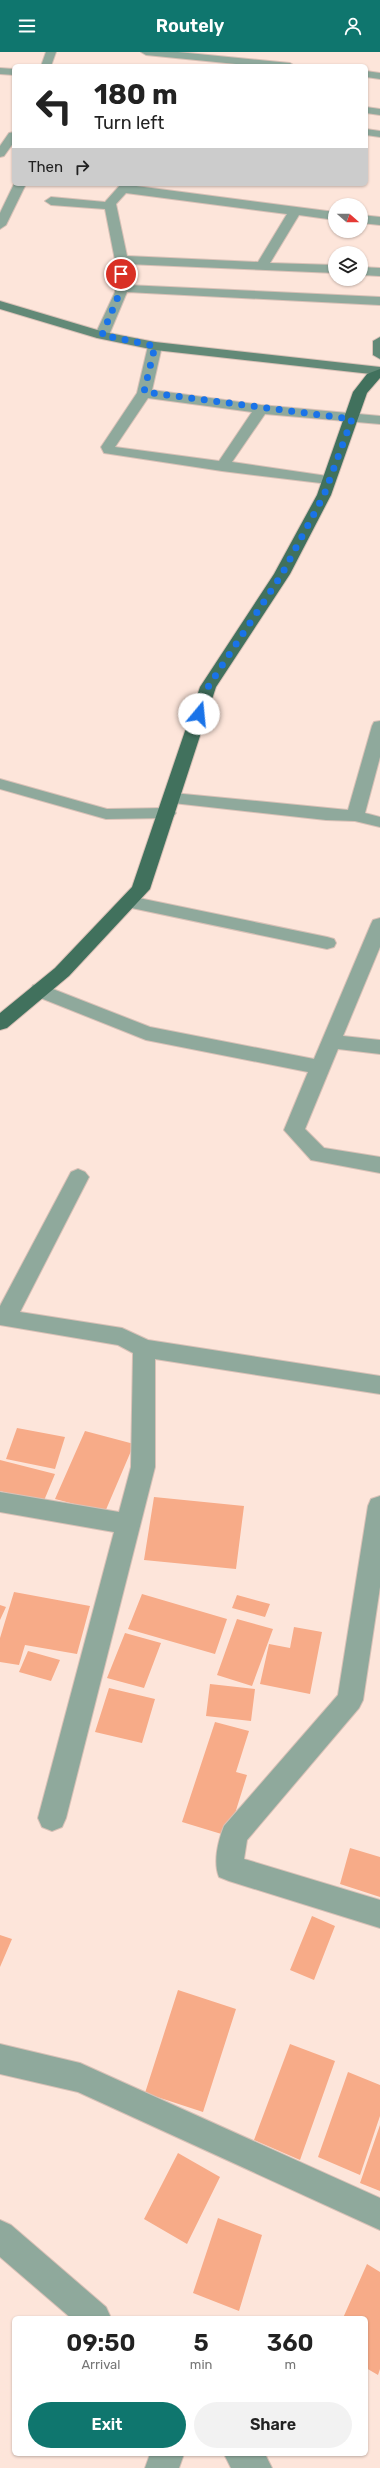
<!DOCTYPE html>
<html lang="en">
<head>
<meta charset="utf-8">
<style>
  body { margin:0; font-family:Rubik,sans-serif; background:#f2f2f2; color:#222; height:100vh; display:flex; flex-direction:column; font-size:15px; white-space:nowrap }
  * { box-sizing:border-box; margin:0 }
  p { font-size:13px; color:#767676 }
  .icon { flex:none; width:22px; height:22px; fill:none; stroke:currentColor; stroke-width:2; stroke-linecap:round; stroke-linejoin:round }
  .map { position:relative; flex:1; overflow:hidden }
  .side { position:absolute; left:12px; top:2264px; width:356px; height:140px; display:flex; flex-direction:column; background:#fff; border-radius:6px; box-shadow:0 1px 3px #0004 }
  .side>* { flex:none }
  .banner { position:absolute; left:12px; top:12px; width:356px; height:122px; border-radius:6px; box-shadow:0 1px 3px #0004; background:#fff; color:#222; overflow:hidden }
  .needle { width:26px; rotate:110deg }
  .controls { position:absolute; left:328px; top:146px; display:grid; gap:8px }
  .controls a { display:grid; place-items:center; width:40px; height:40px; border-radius:50%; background:#fff; box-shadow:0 1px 3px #0004; font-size:20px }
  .pin { position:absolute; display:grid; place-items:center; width:34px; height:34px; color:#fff; margin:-17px; border:2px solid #fff; border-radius:50%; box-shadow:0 1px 4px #0007 }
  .me { position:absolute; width:44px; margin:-22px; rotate:17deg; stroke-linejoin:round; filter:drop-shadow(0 0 3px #0008) }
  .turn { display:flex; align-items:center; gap:14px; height:84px; padding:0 16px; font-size:18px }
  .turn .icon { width:52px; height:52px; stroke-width:2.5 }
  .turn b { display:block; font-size:28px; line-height:34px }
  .then { display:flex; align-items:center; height:38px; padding:0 16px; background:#0003; gap:8px; font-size:15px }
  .eta { display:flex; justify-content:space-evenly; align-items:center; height:68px; text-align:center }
  .eta b { font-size:24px; font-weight:600; line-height:28px }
  .action { display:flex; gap:8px; margin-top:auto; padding:8px 16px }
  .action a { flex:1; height:46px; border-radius:24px; background:#0f766e; color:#fff; font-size:16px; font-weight:600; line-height:46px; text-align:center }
  .action a+a { background:#f2f2f2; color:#222 }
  header { display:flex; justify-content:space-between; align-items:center; height:52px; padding:0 16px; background:#0f766e; color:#fff; font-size:18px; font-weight:600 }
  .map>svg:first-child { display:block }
  .building { fill:#f7ab88 }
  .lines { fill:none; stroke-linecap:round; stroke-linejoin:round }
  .street-casing { stroke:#d9c1b7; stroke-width:2 }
  .secondary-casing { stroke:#d9c1b7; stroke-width:2 }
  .primary-casing { stroke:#d9c1b7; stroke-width:2 }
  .street { fill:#8fa99c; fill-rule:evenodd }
  .secondary { fill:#628977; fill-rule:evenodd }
  .primary { fill:#41715d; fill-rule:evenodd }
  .route { stroke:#1a73e8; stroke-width:7; stroke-dasharray:0 12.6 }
</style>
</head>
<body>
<header><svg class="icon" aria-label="menu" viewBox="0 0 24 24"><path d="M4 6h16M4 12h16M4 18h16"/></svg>Routely<svg class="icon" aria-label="person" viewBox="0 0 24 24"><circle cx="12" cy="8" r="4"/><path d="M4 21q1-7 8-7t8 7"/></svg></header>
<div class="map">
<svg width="380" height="2416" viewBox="0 0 380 2416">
  <rect width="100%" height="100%" fill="#fde5da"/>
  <path class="building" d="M17,1376L65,1385L55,1417L6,1407Z
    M85,1379L134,1392L105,1460L55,1447Z
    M0,1408L55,1422L43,1451L0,1439Z
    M154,1445L244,1454L236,1517L144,1508Z
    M14,1540L90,1554L77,1602L25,1593L19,1613L0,1610V1586Z
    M142,1542L227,1567L215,1602L128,1577Z
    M237,1543L270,1552L265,1565L232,1556Z
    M0,1553L6,1555L0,1568Z
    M237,1567L273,1577L252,1634L217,1623Z
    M294,1575L322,1580L310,1642L260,1632L269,1592L290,1596Z
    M125,1581L161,1591L144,1636L107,1626Z
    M28,1599L60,1608L51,1629L19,1620Z
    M210,1632L255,1637L251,1669L206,1664Z
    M109,1636L155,1647L142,1691L95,1680Z
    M215,1670L249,1679L236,1720L247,1723L228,1784L182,1770Z
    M350,1796L380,1805V1845L340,1832Z
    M312,1864L335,1874L314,1928L290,1918Z
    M0,1883L12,1887L0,1915Z
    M178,1938L236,1957L203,2060L145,2041Z
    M290,1992L335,2009L300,2108L254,2088Z
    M348,2020L380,2033V2064L360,2123L318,2105Z
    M380,2073V2139L360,2131Z
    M178,2101L220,2125L187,2192L144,2167Z
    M218,2166L262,2183L239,2259L193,2241Z
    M367,2212L380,2220V2317L378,2323L366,2316V2266H343Z"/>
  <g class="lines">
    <g class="street-casing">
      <path id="street" d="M46,0H56L51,14H41Z
        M141,0H178L290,11L295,14H257L146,3Z
        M0,16L14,17V23L0,22Z
        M366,19L380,21V27L366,25Z
        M366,55L380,57V63L366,61Z
        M366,77L380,79V85L366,83Z
        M14,80V90L4,104L0,105V94L9,81Z
        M14,132H26L6,173L0,177V161Z
        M121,132L335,160V168L299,163L270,211L335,213V221L127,212V233L380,245V253L127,240L109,283L107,286H97L95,283L115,240V208L105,157L51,153L45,149L51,145L105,150ZM126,141L287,162L258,210L127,204L116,152Z
        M361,163L380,165V173L361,171Z
        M361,215L380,216V224L361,223Z
        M155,290L162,294L152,338L261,353L380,364V372L265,362L232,410L334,425L336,428L334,431L329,432L222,419L104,401L101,395L137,341L148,294ZM148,346L252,360L219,409L115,395Z
        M380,669V705L365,761L380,765V775L355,769L326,768L173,751L167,750L164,746L167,742L173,741L348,758L372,674L374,670Z
        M0,727L107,757L167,756L173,757L176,761L173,765L167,766L106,767L0,737Z
        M129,844L327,885L334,887L336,891L334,895L327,897L122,854L120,850L122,846Z
        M380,866V895L343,984L380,988V1002L338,997L305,1077L324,1096L380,1105V1121L311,1108L284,1078L308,1020L146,988L33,943L30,938L33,933L40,932L150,975L314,1007L371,872L373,868Z
        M78,1117L85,1120L89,1125L20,1260L122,1276L148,1288L380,1324V1342L155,1307V1415L66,1766L62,1775L52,1779L42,1775L38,1766L114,1480L0,1460V1440L119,1460L131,1415L133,1301L118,1293L0,1273V1254L71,1120Z
        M380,1444V1535L363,1648L359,1656L247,1788L244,1807L380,1848V1876L229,1829L219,1825C213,1810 218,1789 224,1774L338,1643L368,1454L371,1447Z
        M0,1992L80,2011L380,2146V2178L78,2040L0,2022Z
        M0,2168L11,2173L106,2255L111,2266H71L0,2205Z
        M150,2402H184L179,2416H145Z
        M224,2402H265L272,2416H231Z"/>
    </g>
    <g class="secondary-casing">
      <path id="secondary" d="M0,249L104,280L155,290L380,315V323L155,298L97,286L0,257Z
        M380,285V307L373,303V289Z"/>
    </g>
    <g class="primary-casing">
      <path id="primary" d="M380,317V326L367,341L331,443L290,522L216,635L150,837L69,924L7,976L0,978V961L55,916L132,835L200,635L274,522L317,443L353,340L367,322Z"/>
    </g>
    <use href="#street" class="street"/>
    <use href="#secondary" class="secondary"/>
    <use href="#primary" class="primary"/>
  </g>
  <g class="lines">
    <path class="route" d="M121,222L120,240L102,283L155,294L144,340L352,367L324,443L282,522L208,635L199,662"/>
  </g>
</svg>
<div class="controls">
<a><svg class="needle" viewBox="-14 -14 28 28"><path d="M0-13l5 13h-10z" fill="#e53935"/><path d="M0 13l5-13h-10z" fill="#767676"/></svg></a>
<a><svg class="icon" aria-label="layers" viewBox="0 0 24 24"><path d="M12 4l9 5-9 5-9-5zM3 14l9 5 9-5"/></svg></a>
</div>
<div class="pin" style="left:121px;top:222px;background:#d93025"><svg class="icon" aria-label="arrive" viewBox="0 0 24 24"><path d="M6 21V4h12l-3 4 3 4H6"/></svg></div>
<svg class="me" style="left:199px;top:662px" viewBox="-20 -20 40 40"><circle r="19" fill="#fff"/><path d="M0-13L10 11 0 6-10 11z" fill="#1a73e8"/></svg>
<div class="banner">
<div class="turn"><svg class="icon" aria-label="left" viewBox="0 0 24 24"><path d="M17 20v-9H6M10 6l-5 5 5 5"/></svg><div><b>180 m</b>Turn left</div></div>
<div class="then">Then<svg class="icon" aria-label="right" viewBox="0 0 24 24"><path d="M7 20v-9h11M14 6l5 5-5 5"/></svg></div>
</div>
<section class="side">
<div class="eta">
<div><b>09:50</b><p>Arrival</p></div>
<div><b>5</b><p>min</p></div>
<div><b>360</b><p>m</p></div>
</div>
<div class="action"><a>Exit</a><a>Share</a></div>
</section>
</div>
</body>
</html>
